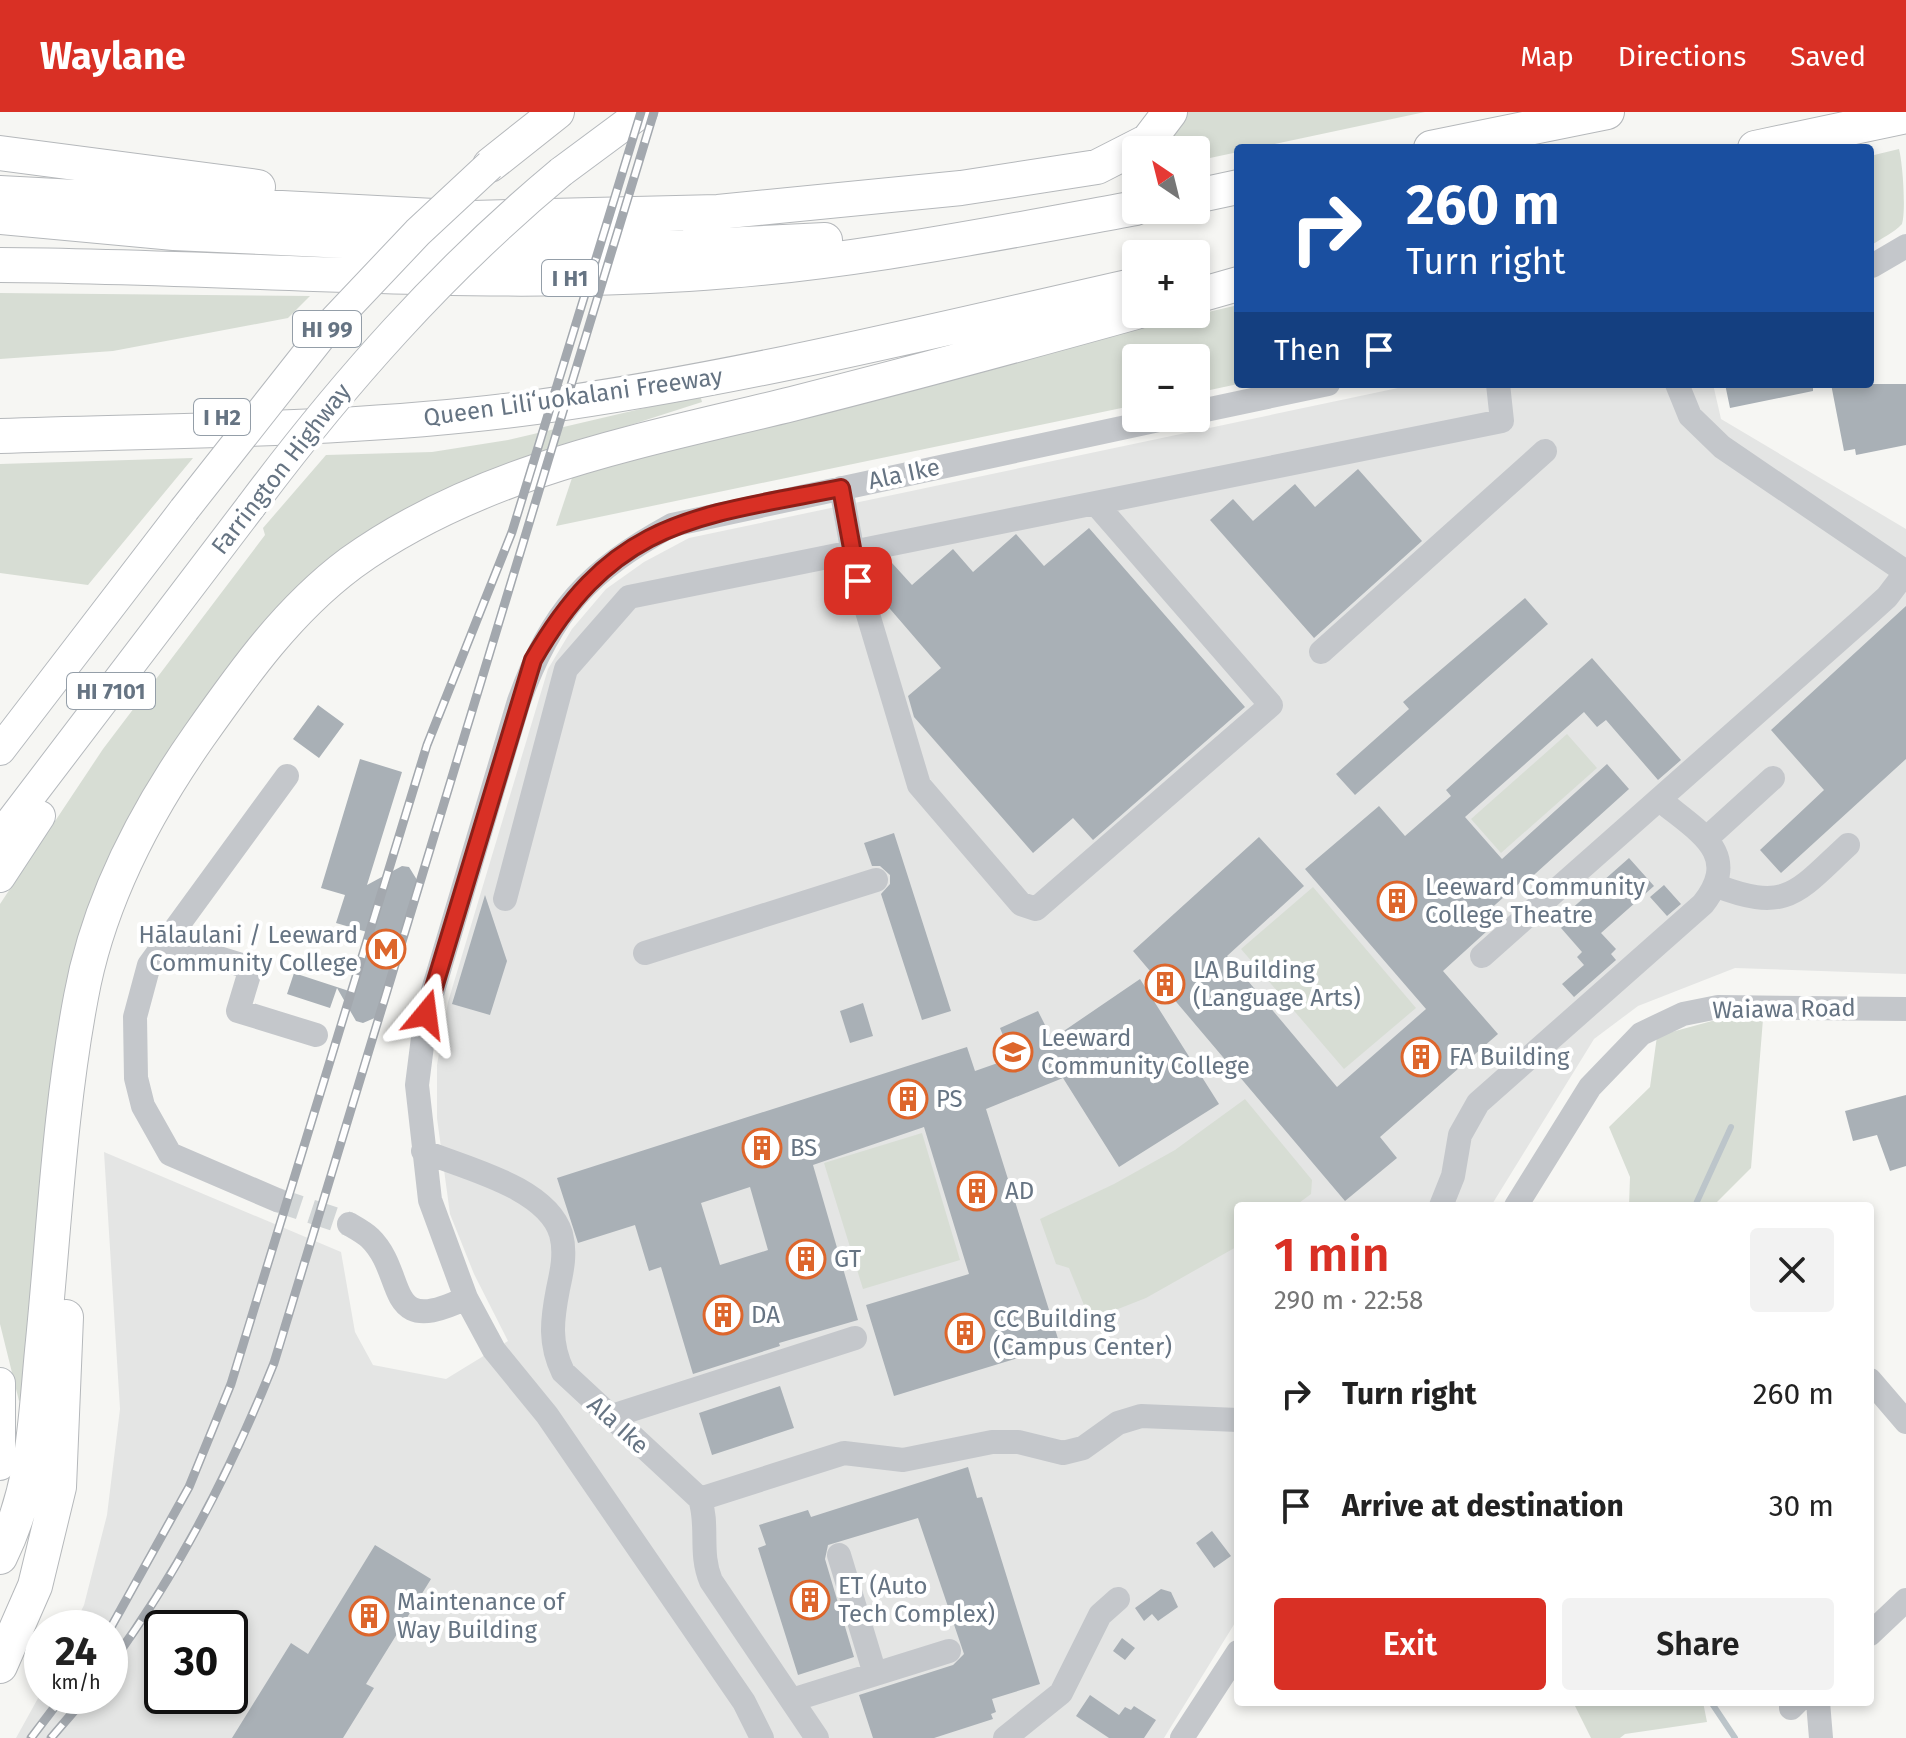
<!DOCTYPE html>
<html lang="en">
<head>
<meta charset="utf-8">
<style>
  body { margin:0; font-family:"Fira Sans",sans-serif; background:#f2f2f2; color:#222; height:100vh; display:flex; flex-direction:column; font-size:30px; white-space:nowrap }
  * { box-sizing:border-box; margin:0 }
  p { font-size:26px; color:#767676 }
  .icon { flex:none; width:44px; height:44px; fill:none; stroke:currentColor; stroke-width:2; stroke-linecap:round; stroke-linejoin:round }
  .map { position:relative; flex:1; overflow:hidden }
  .details { position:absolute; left:1234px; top:1090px; width:640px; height:504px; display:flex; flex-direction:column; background:#fff; border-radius:8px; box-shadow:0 4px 12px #0003 }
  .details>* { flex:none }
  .guide { position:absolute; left:1234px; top:32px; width:640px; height:244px; border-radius:8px; box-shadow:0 4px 12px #0003; background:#1a4fa0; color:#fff; overflow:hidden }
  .needle { width:52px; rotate:325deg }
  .buttons { position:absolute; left:1122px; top:24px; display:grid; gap:16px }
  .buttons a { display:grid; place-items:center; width:88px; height:88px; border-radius:8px; background:#fff; box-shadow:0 4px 12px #0003; font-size:40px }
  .speed { position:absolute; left:24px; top:1498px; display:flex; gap:16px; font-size:40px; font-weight:700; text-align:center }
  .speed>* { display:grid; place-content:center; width:104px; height:104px; border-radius:50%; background:#fff; box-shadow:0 4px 12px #0003; line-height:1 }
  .speed small { font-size:20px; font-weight:400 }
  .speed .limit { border:4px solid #111; border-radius:12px; background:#fff; color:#111 }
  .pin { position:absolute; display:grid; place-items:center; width:68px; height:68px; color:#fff; margin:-34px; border-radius:16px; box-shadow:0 4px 12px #0006 }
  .me { position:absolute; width:88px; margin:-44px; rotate:16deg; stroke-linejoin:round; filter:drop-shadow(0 0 6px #0008) }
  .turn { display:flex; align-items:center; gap:28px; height:168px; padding:0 40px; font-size:36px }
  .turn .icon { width:104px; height:104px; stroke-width:2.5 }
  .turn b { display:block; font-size:56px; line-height:68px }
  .then { display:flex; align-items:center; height:76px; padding:0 40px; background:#0003; gap:16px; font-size:30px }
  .round { display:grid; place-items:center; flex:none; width:84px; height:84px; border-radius:8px; background:#f2f2f2 }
  .overview { display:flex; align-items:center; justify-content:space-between; height:136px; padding:0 40px }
  h1 { font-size:48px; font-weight:600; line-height:60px; color:#d93025 }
  .action { display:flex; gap:16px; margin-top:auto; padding:16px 40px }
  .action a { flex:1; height:92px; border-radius:8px; background:#d93025; color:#fff; font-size:32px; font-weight:600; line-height:92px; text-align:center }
  .action a+a { background:#f2f2f2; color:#222 }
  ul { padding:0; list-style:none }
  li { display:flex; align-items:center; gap:24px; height:112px; padding:0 40px }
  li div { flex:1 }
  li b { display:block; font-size:30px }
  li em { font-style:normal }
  header { display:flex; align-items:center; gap:48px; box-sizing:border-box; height:112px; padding:0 40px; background:#d93025; color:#fff }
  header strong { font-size:38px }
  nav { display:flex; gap:44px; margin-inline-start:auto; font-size:28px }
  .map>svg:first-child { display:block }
  .built { fill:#e4e5e4; fill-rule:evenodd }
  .green { fill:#d7ddd4 }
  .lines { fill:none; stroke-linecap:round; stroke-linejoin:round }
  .stream { stroke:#bcc5ca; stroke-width:6 }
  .building { fill:#a9b0b6; fill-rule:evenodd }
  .minor-tunnel { stroke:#d2d6d7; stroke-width:24; stroke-dasharray:24 12; stroke-linecap:butt }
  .major-casing { stroke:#b5b9bd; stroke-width:32 }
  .highway-casing { stroke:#b5b8bb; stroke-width:36 }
  .minor { stroke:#c4c7cb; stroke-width:24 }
  .major { stroke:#fff; stroke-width:30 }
  .highway { stroke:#fff; stroke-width:34 }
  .rail-casing { stroke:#a3a8ae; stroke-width:9 }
  .rail { stroke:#fff; stroke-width:6; stroke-dasharray:18; stroke-linecap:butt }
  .major-bridge-casing { stroke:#b5b9bd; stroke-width:32; stroke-linecap:butt }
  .major-bridge { stroke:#fff; stroke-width:30 }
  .route-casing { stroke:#8d1f18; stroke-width:20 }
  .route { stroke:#d93025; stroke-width:14 }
  .labels { text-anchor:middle; stroke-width:8; stroke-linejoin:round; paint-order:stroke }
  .shield { fill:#fff; stroke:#949ea8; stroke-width:2 }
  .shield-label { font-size:22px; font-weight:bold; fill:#667483 }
  .street-label { font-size:24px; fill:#667483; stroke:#fff }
  .poi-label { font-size:24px; fill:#667483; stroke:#fff; text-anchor:start }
</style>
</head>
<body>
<header>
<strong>Waylane</strong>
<nav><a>Map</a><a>Directions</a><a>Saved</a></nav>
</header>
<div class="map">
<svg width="1906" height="1626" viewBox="0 0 1906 1626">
  <rect width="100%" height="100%" fill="#f6f6f3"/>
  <path class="built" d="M1417,272H1713L1721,307L1906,417V862L1735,856L1638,894L1594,927L1491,1094H1238V1506L1164,1626H16L42,1579V1584H110V1516H73L84,1493L107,1403L120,1297L104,1040L341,1140L355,1220L373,1253L446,1267L508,1229L474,1162L450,1102L437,1006V953L448,890L548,557L572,517L606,477L644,450L689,426ZM162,1516H230V1584H162Z"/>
  <path class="green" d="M1184,0H1425L1256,36H1238V40L1196,49V38H1156Z
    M1899,37C1903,53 1906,99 1902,112C1894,121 1880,127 1870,134V44Z
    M0,181L310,184L288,206L113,239L0,247Z
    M1238,193V272L1196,281V246H1136V293L556,414L578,348Z
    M700,283L702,290L571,332L343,447L103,781L27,1283L19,1289L0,1212V792L103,637L265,423L263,416L326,343L432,340L508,328Z
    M193,346L88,473L0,461V352Z
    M1567,622L1597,656L1501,741L1471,707Z
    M1313,775L1416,896L1344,957L1241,837Z
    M1763,907L1751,1056L1713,1094H1629L1630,1065L1609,1015L1650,975L1657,924L1712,909Z
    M1245,987L1312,1068L1311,1082L1295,1094H1238V1134L1146,1186L1090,1208L1069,1156L1056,1152L1040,1107L1114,1072L1175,1038Z
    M922,1021L960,1148L863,1177L824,1051Z
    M1573,1590H1703L1707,1610L1625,1622L1620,1626H1591Z"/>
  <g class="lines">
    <path class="stream" d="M1695,1094L1731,1015
      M1711,1590L1735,1626"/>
  </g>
  <path class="building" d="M1725,272H1813V279L1730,296Z
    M1831,272H1906V333L1856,343L1855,337L1844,339Z
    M1358,357L1422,429L1314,526L1210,408L1233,387L1253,409L1295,372L1315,395Z
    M1089,416L1245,595L1093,728L1073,706L1033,741L914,605L908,584L941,556L878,483L873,467L892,451L912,473L953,437L973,460L1016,422L1044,454Z
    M1525,486L1548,512L1355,683L1336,662L1409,597L1403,590Z
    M1906,494V647L1781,761L1760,738L1824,678L1771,618Z
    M1592,546L1681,648L1658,668L1606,608L1597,615L1584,600L1465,705L1502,747L1607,652L1629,677L1525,771L1523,768L1478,808L1487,819L1443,859L1498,922L1380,1025L1397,1046L1345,1089L1133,839L1259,725L1304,774L1227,844L1337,975L1426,897L1305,757L1379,694L1405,724L1451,684L1446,678Z
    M318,593L344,612L319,646L293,627Z
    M360,647L402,660L367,773L402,754L409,755L422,776L384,902L363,911L356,909L337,876L330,896L287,882L294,861L349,879L367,820L336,811L345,783L321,776Z
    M894,721L951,899L922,908L881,782L890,772V763L880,754H872L864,731Z
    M1629,746L1654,774L1601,821L1616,837L1611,842L1616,848L1574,885L1562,872L1584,853L1577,845L1582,840L1561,816L1574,804L1569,799Z
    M1664,773L1681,792L1667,804L1650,785Z
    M485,783L507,849L490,903L452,892Z
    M1140,867L1219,992L1119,1055L1063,966L986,997L1060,1233L894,1284L866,1193L969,1162L924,1015L813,1053L858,1208L779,1231L780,1234L693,1262L661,1155L649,1159L635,1113L578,1131L557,1066L967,935L975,959L1012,946L1000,916L1038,899L1052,927ZM750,1075L768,1138L720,1153L701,1091Z
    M863,891L873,924L850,931L840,899Z
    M1906,983V1054L1890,1059L1877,1023L1853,1029L1845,999Z
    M780,1274L794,1316L712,1343L699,1301Z
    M968,1355L977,1386L982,1385L1040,1572L992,1587L996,1600L991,1602L993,1607L934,1626H873L859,1583L953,1553L964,1542L918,1406L828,1433L825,1447L854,1545L798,1563L758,1436L766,1433L759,1413L808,1398L811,1405Z
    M1212,1419L1231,1444L1214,1456L1196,1431Z
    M375,1433L431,1467L366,1572L374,1576L343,1626H232L291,1531L308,1542Z
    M1161,1477L1171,1480L1178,1495L1158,1509L1152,1502L1144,1509L1135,1496Z
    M1122,1526L1135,1536L1125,1548L1113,1539Z
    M1090,1583L1119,1603L1125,1595L1131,1598L1134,1594L1156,1608L1144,1626H1109L1076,1604Z"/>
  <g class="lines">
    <path class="minor-tunnel" d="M277,1088L349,1112"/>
    <g class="major-casing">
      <path id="major" d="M561,60L642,0
        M0,638L184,398
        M0,724L251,394
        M0,765L40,704
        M0,1271V1353"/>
    </g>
    <g class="highway-casing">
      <path id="highway" d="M1431,36L1607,0
        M1755,36L1906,4
        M0,41L258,75
        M490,53L557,0
        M0,81L472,106L718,100L961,76L1097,55L1148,29L1170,0
        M1196,84L1238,75
        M0,105L174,121L518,137L684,135L825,128
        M0,153C230,154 458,176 688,162C839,153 988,123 1136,96
        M1196,184L1238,172
        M0,324C179,318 360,319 537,295C739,267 937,218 1136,173
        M0,1445C34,1376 35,1313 42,1239C54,1122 59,1001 81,885C98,791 145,701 199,624C244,560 288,498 351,451C480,358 641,329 792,292C907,263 1021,232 1136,200
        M0,1554L35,1474L59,1375L66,1205"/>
    </g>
    <path class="minor" d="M1872,154L1906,134
      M1677,272L1690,304L1722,335L1906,460
      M1196,300L1328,272
      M841,376L858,469L919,673L1021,792L1036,797L1271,593L1097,393
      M1321,540L1545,339
      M1707,726L1773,666
      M1717,774C1788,801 1797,780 1848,733
      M505,787L566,557L629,485L1502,309L1498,272
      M167,830L251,856L238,899L316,923
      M645,841L876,768
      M1482,844L1865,505L1887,485L1906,460
      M423,1039C464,1056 547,1075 561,1122C566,1141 562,1159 558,1177C552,1208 549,1231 563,1260L700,1387C709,1414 699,1441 711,1469L817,1626
      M277,1088L170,1042L143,994L136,966L135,905L149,853L287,664
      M1441,1094L1453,1064L1460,1023L1478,991L1703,792C1743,741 1697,719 1660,688
      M1516,1094L1590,975L1641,922L1683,902L1718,895L1906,897
      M349,1112C356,1116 365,1121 370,1126C408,1163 382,1227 466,1186
      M1870,1268L1906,1310
      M609,1305L855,1226
      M700,1387L844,1341L903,1348L992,1330H1018L1063,1341L1083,1336L1118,1311L1141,1304L1238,1308
      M839,1443L875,1562
      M1870,1522L1906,1488
      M792,1588L949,1539
      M1818,1590L1821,1626
      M1791,1596L1797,1590
      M762,1626L744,1590L547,1303L494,1238L466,1186L430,1088L417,973L426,902L519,589C552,498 588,459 672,413L1168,306
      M1005,1626L1061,1581L1100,1503L1118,1487
      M1182,1626L1238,1540"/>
    <use href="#major" class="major"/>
    <use href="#highway" class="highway"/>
    <g class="rail-casing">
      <path id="rail" d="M110,1517L189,1375L231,1272L427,633L512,420L641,0
        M110,1553C179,1460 231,1358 274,1251L654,0
        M31,1626L63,1584
        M51,1626L87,1584"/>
    </g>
    <use href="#rail" class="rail"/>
    <g class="major-bridge-casing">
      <path id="major-bridge" d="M251,394C343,271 442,159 561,60
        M184,398L329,214L418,120L490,53"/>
    </g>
    <use href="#major-bridge" class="major-bridge"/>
  </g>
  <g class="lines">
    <g class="route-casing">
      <path id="route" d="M426,902L533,548C614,407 694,405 841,376L858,469"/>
    </g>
    <use href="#route" class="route"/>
  </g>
  <defs>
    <g id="building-ring" transform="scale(2)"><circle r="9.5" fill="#fff" stroke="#dd662c" stroke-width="1.5"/><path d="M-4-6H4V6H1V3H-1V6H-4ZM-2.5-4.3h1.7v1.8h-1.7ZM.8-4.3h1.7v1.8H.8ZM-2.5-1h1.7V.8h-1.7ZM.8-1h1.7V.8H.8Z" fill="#dd662c"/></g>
    <g id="metro-ring" transform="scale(2)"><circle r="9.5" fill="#fff" stroke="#dd662c" stroke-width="1.5"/><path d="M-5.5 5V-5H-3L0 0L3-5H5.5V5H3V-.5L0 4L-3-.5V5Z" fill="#dd662c"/></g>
    <g id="university-ring" transform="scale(2)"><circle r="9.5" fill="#fff" stroke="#dd662c" stroke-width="1.5"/><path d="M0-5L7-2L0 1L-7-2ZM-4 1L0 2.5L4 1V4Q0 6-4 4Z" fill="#dd662c"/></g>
  </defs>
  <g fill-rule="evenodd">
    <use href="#building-ring" x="1397" y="789"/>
    <use href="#metro-ring" x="386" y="837"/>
    <use href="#building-ring" x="1165" y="872"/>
    <use href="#university-ring" x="1013" y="940"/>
    <use href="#building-ring" x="1421" y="945"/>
    <use href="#building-ring" x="908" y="987"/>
    <use href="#building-ring" x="762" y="1036"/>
    <use href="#building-ring" x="977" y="1079"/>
    <use href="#building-ring" x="806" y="1147"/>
    <use href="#building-ring" x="723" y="1203"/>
    <use href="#building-ring" x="965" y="1221"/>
    <use href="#building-ring" x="810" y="1488"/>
    <use href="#building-ring" x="369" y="1504"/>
  </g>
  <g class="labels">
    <g class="shield">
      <rect x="542" y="148" width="56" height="36" rx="6"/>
      <rect x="293" y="199" width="68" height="36" rx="6"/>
      <rect x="194" y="287" width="56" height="36" rx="6"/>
      <rect x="67" y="561" width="88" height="36" rx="6"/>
    </g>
    <g class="shield-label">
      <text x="570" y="174">I H1</text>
      <text x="327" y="225">HI 99</text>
      <text x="222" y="313">I H2</text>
      <text x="111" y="587">HI 7101</text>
    </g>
    <g class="street-label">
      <text transform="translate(573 285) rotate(-8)" y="8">Queen Liliʻuokalani Freeway</text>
      <text transform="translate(281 357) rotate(-52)" y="8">Farrington Highway</text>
      <text transform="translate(904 362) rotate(-12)" y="8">Ala Ike</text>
      <text transform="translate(1784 897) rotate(-1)" y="8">Waiawa Road</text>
      <text transform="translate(618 1313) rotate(42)" y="8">Ala Ike</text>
    </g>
    <g class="poi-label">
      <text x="1425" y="783">Leeward Community<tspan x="1425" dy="28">College Theatre</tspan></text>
      <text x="358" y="831" text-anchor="end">Hālaulani / Leeward<tspan x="358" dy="28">Community College</tspan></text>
      <text x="1193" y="866">LA Building<tspan x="1193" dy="28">(Language Arts)</tspan></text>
      <text x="1041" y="934">Leeward<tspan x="1041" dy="28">Community College</tspan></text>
      <text x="1449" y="953">FA Building</text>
      <text x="936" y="995">PS</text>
      <text x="790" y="1044">BS</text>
      <text x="1005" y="1087">AD</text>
      <text x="834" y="1155">GT</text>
      <text x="751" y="1211">DA</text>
      <text x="993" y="1215">CC Building<tspan x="993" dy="28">(Campus Center)</tspan></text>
      <text x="838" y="1482">ET (Auto<tspan x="838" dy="28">Tech Complex)</tspan></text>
      <text x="397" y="1498">Maintenance of<tspan x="397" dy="28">Way Building</tspan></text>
    </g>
  </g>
</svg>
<div class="buttons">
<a><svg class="needle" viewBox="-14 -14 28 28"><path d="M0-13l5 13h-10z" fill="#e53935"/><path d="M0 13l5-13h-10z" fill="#767676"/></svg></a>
<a>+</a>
<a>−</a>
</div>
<div class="speed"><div>24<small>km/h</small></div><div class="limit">30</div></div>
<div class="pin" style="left:858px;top:469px;background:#d93025"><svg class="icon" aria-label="arrive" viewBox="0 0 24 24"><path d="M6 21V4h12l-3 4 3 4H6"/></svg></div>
<svg class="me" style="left:426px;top:902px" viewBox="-20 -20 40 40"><path d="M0-17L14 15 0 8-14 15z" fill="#d93025" stroke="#fff" stroke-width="4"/></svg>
<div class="guide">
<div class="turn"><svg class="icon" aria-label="right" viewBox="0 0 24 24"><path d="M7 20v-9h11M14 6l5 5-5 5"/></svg><div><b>260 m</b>Turn right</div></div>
<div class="then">Then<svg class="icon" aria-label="arrive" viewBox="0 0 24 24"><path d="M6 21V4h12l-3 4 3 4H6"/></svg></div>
</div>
<section class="details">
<div class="overview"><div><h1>1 min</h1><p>290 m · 22:58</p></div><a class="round"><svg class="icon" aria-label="close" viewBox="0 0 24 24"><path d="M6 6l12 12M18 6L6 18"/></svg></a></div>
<ul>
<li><svg class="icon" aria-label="right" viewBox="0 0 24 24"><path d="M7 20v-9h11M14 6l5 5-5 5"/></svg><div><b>Turn right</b></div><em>260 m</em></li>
<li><svg class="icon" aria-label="arrive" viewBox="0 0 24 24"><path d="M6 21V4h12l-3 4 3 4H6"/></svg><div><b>Arrive at destination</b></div><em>30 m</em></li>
</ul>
<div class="action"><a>Exit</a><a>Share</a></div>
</section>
</div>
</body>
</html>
